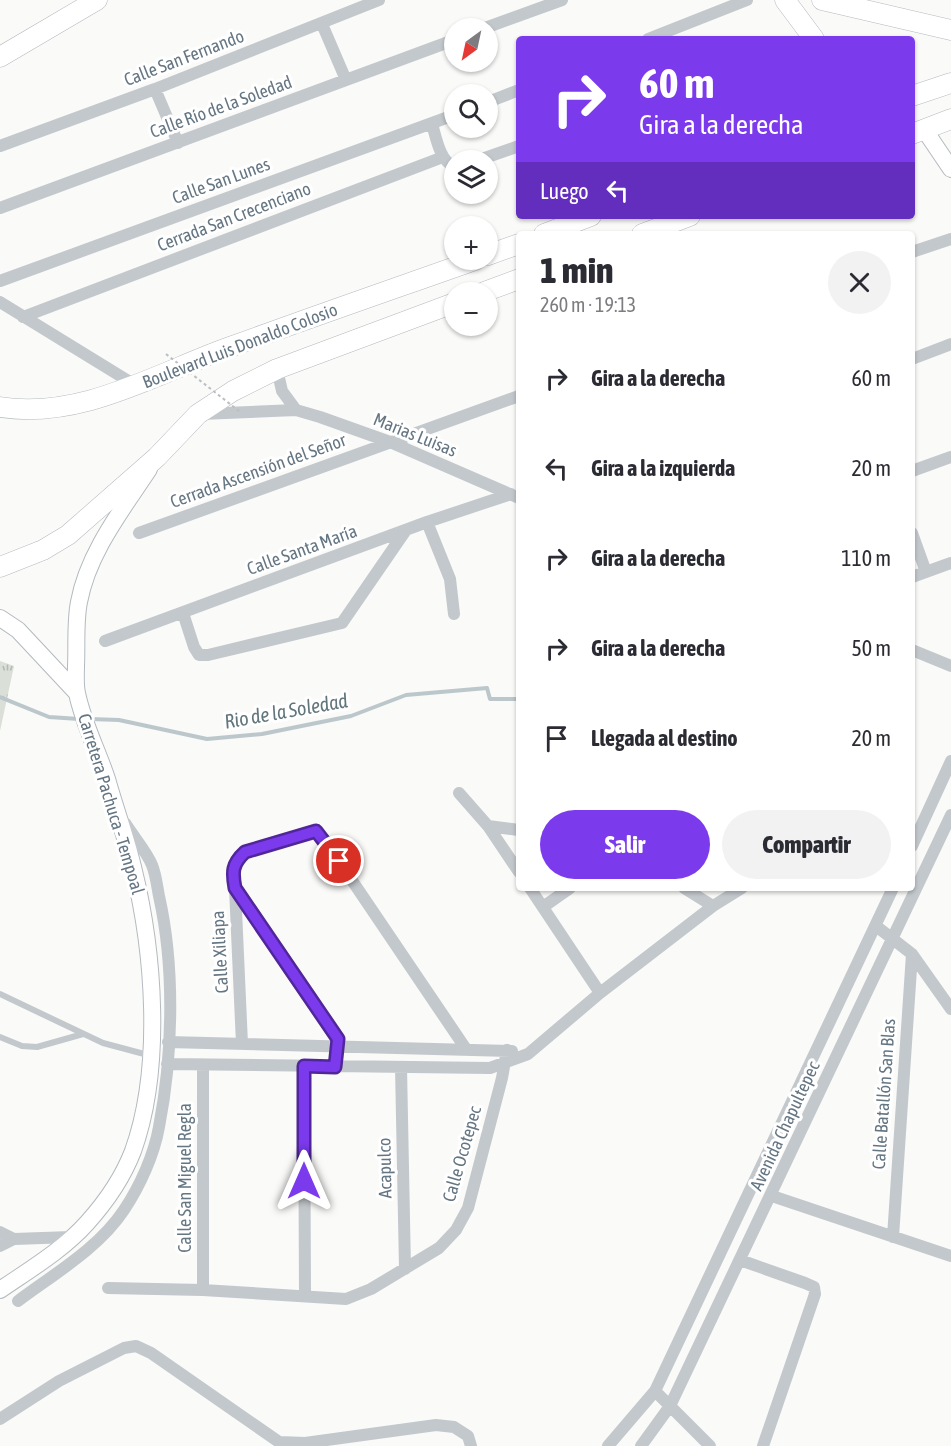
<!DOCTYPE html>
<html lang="es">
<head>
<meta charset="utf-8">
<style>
  body { margin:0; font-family:"Asap Condensed",sans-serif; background:#f2f2f3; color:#2b2b33; height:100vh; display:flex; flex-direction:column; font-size:22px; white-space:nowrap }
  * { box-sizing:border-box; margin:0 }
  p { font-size:20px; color:#7c7c81 }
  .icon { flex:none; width:33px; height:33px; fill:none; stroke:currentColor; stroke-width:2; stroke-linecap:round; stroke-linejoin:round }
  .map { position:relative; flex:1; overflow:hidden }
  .drawer { position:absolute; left:516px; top:231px; width:399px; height:660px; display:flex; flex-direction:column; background:#fff; border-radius:6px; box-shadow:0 2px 4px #0004 }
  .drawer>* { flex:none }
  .guide { position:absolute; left:516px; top:36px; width:399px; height:183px; border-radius:6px; box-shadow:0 2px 4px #0004; background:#7c3aed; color:#fff; overflow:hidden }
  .needle { width:39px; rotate:213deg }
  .controls { position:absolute; left:444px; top:18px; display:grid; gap:12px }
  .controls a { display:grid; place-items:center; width:54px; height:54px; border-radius:50%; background:#fff; box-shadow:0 2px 4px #0004; font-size:30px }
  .pin { position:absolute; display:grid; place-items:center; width:51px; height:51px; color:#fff; margin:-26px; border:3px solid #fff; border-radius:50%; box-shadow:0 2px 6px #0007 }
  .me { position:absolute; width:66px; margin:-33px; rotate:0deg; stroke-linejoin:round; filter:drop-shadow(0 0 4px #0008) }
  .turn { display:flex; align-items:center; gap:21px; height:126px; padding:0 24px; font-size:27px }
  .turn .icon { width:78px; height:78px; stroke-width:2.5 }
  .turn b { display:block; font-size:42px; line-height:51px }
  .then { display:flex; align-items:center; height:57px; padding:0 24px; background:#0003; gap:12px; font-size:22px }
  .round { display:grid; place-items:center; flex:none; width:63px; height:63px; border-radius:32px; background:#f2f2f3 }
  .overview { display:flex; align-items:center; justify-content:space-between; height:102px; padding:0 24px }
  h1 { font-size:36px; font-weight:800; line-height:45px }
  .button { display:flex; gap:12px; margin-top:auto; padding:12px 24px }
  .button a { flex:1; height:69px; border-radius:36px; background:#7c3aed; color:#fff; font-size:24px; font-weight:800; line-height:69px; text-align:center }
  .button a+a { background:#f2f2f3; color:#2b2b33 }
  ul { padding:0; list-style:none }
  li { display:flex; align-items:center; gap:18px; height:90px; padding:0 24px }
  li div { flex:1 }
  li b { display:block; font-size:22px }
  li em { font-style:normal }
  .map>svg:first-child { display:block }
  .grass { fill:url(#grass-tufts) }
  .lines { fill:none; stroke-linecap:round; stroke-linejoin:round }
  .stream { stroke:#bbc7cb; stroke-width:4 }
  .secondary-casing { stroke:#b3babf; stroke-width:18 }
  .primary-casing { stroke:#b5babe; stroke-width:21 }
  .lane { stroke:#c3c8cc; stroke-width:6 }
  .street { stroke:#c3c8cc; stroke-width:12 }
  .secondary { stroke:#fff; stroke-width:16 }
  .primary { stroke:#fff; stroke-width:20 }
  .path-bridge { stroke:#bbbfc2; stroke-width:2; stroke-dasharray:3 3; stroke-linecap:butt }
  .route-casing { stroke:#51269a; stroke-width:15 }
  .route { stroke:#7c3aed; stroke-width:10 }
  .labels { text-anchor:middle; stroke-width:6; stroke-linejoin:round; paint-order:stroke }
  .street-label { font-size:18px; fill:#657683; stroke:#fff }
  .water-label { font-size:20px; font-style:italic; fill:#60757c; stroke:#fff }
</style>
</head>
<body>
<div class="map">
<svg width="951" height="1446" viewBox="0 0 951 1446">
  <defs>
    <pattern id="grass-tufts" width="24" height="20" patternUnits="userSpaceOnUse" patternTransform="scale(1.5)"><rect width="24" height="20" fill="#dadfd7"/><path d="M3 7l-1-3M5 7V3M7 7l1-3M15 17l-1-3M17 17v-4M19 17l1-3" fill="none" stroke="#b4b9b4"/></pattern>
  </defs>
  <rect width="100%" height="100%" fill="#fafaf8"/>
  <path class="grass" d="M0,661L14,666L0,731Z"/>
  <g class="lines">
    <path class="stream" d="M0,697L49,717L79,719
      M90,719L119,720L207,739L262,734L351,716L406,695L487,688L490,699H519"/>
    <g class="secondary-casing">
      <path id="secondary" d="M924,129L951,169
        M0,618L18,630L76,692
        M0,1290C29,1270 63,1250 87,1223C105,1203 123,1177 133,1151C163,1067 154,952 133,867C126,837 115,808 107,779C98,751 83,723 77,693C75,684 76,674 76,666C77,645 75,622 79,602C88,553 122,510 149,469"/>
    </g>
    <g class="primary-casing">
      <path id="primary" d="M785,0L814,39
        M822,0L951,30
        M0,57L97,0
        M912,96L951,83
        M912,134L951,119
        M544,234L591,216
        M642,234L690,216
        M488,255L519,244
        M484,292L519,279
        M0,407C81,420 157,373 230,347C312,317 393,289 475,260
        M0,567L43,550L68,535L157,457L198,414L233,391L277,369L454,303"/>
    </g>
    <path class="lane" d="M0,994L103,1043L148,1055
      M0,1037L22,1046L37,1047L83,1034"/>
    <path class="street" d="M322,24L346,80
      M485,28L562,0
      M648,39L747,0
      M155,89L178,143
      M488,102L519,90
      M432,124C436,137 440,162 454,166
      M0,146L155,89L379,0
      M479,160L519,146
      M0,208L454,40
      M912,252L951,239
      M0,281L454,115
      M0,302L135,385
      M23,317L443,157
      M912,359L951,344
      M277,369L282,391L296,410
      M201,414L296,410L320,417L390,442L519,498
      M912,471L951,457
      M427,522L450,579L454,614
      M139,533L519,396
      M912,533L926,572
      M912,577L951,563
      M183,613L194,647L199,655H208L342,623L406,530
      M105,641L427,522L511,494
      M912,650L951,666
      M459,793L488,826L519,872
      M488,826L519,830
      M912,846L951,761
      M530,888L600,993
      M684,888L713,906
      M235,889L338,1039L335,1067
      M543,907L570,888
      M876,926L912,954L951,1009
      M168,1042L512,1051
      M242,1044L235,888C232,872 232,864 245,852L316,831L326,842L466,1049
      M167,1064L490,1068L528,1054L600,993L713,906L742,888
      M304,1066L305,1296
      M401,1067L405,1269
      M772,1196L951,1256
      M0,1232L14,1239L71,1237
      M893,1237L912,954
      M0,1246L14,1239
      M740,1260L805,1283L814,1287L815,1294L763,1446
      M108,1288L203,1290L346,1299L371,1289L439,1248L456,1230L468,1208L502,1078L507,1050
      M203,1290V1065
      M18,1301C54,1274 99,1248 124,1210C140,1186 154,1155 159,1127C173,1055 175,967 159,896C157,886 156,875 152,865C147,852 133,836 125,823
      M655,1391L710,1446
      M0,1419L59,1381L124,1348L136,1346L151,1353L279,1442L305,1443L436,1425L454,1427L468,1436L471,1446
      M608,1446L655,1391L893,888
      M641,1446L670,1406L951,815"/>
    <use href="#secondary" class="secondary"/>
    <use href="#primary" class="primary"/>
    <path class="path-bridge" d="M166,354L239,411"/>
  </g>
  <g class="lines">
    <g class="route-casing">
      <path id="route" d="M304,1181V1066L335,1067L338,1039L235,888C232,872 232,864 245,852L316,831L339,861"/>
    </g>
    <use href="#route" class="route"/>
  </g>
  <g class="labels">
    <g class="street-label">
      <text transform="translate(184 58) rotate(-21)" y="6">Calle San Fernando</text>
      <text transform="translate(221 107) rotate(-20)" y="6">Calle Río de la Soledad</text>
      <text transform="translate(221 181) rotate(-20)" y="6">Calle San Lunes</text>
      <text transform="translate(234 217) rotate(-21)" y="6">Cerrada San Crecenciano</text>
      <text transform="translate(240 346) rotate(-21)" y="6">Boulevard Luis Donaldo Colosio</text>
      <text transform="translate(415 435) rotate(22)" y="6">Marias Luisas</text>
      <text transform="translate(258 471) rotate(-20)" y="6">Cerrada Ascensión del Señor</text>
      <text transform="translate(302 550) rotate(-20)" y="6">Calle Santa María</text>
      <text transform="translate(111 804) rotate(73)" y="6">Carretera Pachuca - Tempoal</text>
      <text transform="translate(220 952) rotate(-93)" y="6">Calle Xiliapa</text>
      <text transform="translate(884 1094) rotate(-86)" y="6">Calle Batallón San Blas</text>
      <text transform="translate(785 1126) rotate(-65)" y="6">Avenida Chapultepec</text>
      <text transform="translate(462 1154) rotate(-74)" y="6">Calle Ocotepec</text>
      <text transform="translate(385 1168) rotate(-91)" y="6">Acapulco</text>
      <text transform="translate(185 1178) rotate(-90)" y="6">Calle San Miguel Regla</text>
    </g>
    <g class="water-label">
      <text transform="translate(286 711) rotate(-10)" y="7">Rio de la Soledad</text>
    </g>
  </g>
</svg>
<div class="controls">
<a><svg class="needle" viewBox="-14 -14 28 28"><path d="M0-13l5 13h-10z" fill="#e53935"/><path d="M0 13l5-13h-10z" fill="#7c7c81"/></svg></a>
<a><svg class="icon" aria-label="search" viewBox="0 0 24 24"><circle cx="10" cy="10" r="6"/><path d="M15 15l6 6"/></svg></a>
<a><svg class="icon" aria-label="layers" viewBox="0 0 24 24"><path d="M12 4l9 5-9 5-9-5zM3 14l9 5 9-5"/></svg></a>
<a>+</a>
<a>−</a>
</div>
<div class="pin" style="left:339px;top:861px;background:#d93025"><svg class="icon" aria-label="arrive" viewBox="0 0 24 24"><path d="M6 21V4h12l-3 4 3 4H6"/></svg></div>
<svg class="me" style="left:304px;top:1181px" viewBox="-20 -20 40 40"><path d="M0-17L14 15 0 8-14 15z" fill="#7c3aed" stroke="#fff" stroke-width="4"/></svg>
<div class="guide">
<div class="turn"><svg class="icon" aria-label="right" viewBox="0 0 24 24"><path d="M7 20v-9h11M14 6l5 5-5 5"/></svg><div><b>60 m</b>Gira a la derecha</div></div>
<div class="then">Luego<svg class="icon" aria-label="left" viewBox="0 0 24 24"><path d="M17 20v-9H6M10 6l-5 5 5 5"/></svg></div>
</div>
<section class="drawer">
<div class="overview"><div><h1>1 min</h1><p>260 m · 19:13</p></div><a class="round"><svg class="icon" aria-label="close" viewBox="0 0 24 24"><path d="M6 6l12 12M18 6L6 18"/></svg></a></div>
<ul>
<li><svg class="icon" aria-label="right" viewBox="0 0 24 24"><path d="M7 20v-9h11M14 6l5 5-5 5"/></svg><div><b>Gira a la derecha</b></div><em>60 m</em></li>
<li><svg class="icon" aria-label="left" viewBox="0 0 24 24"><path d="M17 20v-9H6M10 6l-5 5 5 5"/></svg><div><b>Gira a la izquierda</b></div><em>20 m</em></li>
<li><svg class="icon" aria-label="right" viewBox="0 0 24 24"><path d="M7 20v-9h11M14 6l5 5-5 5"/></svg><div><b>Gira a la derecha</b></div><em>110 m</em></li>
<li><svg class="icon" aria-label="right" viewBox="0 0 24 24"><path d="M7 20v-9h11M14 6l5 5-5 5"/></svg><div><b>Gira a la derecha</b></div><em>50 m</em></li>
<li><svg class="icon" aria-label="arrive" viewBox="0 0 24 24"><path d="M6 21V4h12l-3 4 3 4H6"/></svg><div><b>Llegada al destino</b></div><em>20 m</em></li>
</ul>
<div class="button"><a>Salir</a><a>Compartir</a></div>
</section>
</div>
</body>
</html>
